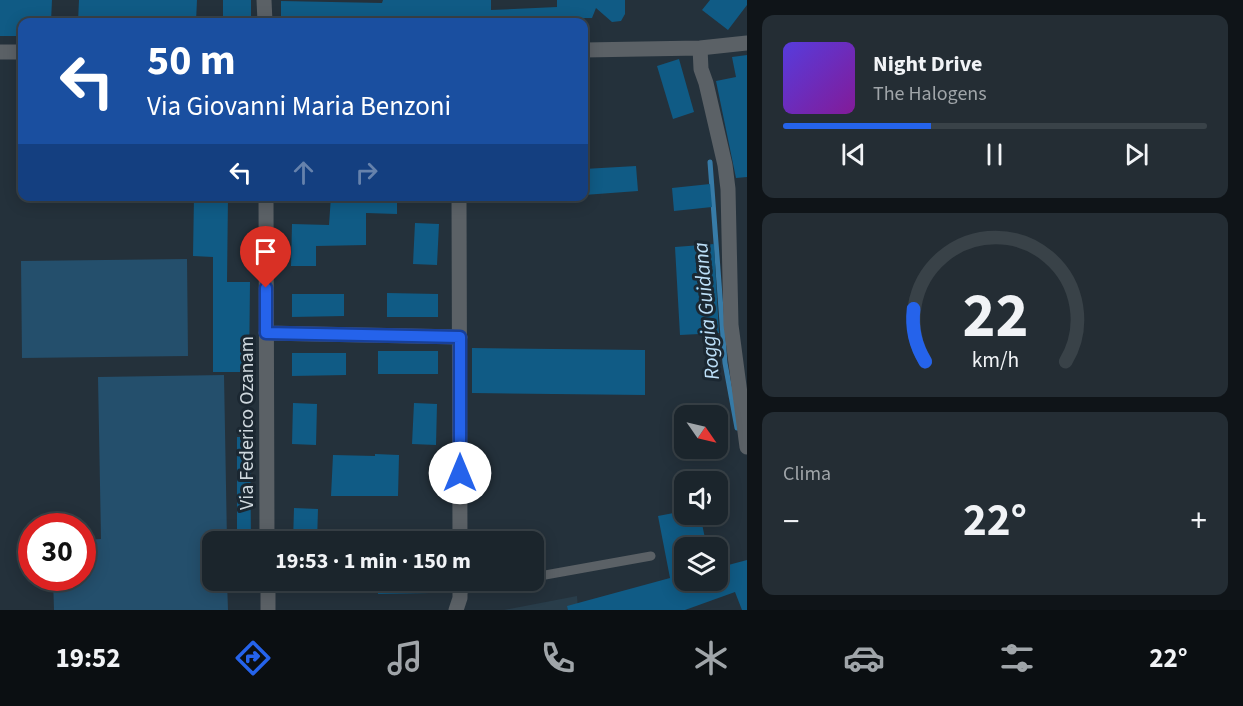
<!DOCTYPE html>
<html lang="it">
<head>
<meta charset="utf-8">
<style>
  :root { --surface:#1b252c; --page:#242d34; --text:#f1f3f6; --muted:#a0a5a9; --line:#394248; --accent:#2563eb }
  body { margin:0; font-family:"Source Sans 3",sans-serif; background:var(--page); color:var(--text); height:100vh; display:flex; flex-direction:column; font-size:22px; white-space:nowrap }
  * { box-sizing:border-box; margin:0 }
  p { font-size:20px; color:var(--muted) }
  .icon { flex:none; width:33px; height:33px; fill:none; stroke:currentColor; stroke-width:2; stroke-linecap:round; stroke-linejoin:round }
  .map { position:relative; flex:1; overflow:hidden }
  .panel { display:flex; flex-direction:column; gap:15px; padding:15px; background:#0f1418; width:496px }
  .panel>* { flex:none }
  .guide { position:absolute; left:18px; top:18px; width:570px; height:183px; border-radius:12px; box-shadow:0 3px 15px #0003,0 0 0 2px var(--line); background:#1a4fa0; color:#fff; overflow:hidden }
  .needle { width:39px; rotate:124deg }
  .fabs { position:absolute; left:674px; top:405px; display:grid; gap:12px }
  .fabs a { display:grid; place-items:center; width:54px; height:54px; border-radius:12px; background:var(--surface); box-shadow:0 3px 15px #0003,0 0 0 2px var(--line); font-size:30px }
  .speed { position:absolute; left:18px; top:513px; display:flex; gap:12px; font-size:30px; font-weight:700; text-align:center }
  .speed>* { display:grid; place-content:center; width:78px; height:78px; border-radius:50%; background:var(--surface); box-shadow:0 3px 15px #0003,0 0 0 2px var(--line); line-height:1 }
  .speed .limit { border:9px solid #d22; background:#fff; color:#111 }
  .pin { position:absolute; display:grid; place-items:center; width:51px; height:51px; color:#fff; margin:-62px -26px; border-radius:50% 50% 50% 0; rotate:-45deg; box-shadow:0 0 6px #0007 }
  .pin .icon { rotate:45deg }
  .me { position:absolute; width:66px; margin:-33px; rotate:0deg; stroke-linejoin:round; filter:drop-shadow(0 0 4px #0008) }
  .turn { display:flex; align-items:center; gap:21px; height:126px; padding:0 30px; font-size:27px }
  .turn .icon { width:78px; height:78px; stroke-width:2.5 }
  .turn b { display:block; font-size:42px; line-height:51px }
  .lanes { display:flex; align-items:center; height:57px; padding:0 30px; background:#0003; justify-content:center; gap:30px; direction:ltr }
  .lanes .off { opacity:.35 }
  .big { font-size:45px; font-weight:700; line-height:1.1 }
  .panel .card { flex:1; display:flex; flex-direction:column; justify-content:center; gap:9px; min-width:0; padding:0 21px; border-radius:12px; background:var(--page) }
  .panel .dial { align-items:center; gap:0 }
  .dial svg { height:156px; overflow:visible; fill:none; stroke:var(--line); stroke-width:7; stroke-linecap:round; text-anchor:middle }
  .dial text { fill:var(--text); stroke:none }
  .song { display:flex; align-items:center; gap:18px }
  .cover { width:72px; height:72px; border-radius:9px; background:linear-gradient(135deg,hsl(250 70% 55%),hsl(290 70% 35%)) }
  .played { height:6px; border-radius:3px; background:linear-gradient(90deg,var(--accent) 35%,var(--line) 35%) }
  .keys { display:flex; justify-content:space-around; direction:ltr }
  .heat { display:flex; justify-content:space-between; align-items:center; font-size:33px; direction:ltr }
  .trip { position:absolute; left:202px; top:531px; width:342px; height:60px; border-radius:12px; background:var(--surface); box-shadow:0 3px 15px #0003,0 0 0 2px var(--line); font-weight:700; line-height:60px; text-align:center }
  .dock { display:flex; height:96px; justify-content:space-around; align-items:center; background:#0b0f12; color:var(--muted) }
  .dock .icon { width:42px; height:42px }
  .dock .active { color:var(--accent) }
  .dock b { font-size:27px; color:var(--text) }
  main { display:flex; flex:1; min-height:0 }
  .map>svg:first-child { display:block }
  .built { fill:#293d4a }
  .green { fill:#244f6c }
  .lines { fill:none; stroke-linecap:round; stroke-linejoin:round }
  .stream { stroke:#377ba7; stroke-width:5 }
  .building { fill:#105b85 }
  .lane { stroke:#5b6166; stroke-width:9 }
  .street { stroke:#5b6166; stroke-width:15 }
  .route-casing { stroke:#184099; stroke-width:15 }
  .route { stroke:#2563eb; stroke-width:10 }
  .labels { text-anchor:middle; stroke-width:6; stroke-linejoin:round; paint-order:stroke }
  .street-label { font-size:20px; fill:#cfd8de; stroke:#1b2731 }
  .water-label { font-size:21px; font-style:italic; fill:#bde0f9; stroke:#1b2731 }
</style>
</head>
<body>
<main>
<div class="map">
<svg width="747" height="610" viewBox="0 0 747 610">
  <rect width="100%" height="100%" fill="#24313b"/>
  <path class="built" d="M577 596 578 610H504Z"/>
  <path class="green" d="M187 259 188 356 22 358 21 261Z
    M224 375 227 541 213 542V580L227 581 228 610H54L53 578H82L83 540 101 539 98 377Z"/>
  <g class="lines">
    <path class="stream" d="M710 162 725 363 737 428"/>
  </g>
  <path class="building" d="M0 0H52L51 22H22V36H0Z
    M79 0H197L196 22H78Z
    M223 0H251V22H223Z
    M383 0H491V10L557 7V0H625V14L621 21 612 22 596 8 592 18H582V22H281V1L382 3Z
    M710 0H747V5L728 30 702 10Z
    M747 55V177L736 178 716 81 736 77 732 57Z
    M679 59 694 112 673 119 657 66Z
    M636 166 638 191 584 195V169Z
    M710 184 712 207 674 211 672 188Z
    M194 196H228L227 282H250L249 372H213V257L193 256Z
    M331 196H397V214L366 213V245L316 246V266H291L292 224 329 225Z
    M415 223 439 224 437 265 413 264Z
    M714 244 719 333 680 335 675 247Z
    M387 293 438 294V317H387Z
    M292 294H344V316L292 317Z
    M472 348 645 350V395L472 393Z
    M378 351H438V374H378Z
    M292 353H346V375L292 376Z
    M293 403 317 404 316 445 292 444Z
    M414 403 437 404 436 445 412 444Z
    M237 437H250L251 542H237Z
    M375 454 399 455 398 496H331L333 455 375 456Z
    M294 508 318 509 317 542H293Z
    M684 511V514H700L707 548H684V580H717V568L747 560V610H742L735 592 685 610H568L567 606 670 578 658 516Z
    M378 580H431V593L378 594Z"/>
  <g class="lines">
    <path class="lane" d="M534 577 651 556
      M460 590 514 580"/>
    <path class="street" d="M264 0 265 22
      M700 48 701 69 706 83 725 165 728 189 731 325 747 447
      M584 50 700 48 747 43
      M0 52H22
      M266 196 267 542
      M459 196 460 542
      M266 333 460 337
      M268 580V610
      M456 610 460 598V580"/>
  </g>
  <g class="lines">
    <g class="route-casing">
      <path id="route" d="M266 288V333L460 337V473"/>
    </g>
    <use href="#route" class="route"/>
  </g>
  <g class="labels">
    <g class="street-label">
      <text transform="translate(246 423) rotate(-90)" y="7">Via Federico Ozanam</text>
    </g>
    <g class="water-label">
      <text transform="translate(706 311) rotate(-95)" y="7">Roggia Guidana</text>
    </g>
  </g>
</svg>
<div class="fabs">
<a><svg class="needle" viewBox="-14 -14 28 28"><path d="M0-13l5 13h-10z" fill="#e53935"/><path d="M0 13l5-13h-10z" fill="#a0a5a9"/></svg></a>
<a><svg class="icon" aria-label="sound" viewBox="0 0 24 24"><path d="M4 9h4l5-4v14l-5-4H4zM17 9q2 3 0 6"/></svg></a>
<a><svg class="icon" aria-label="layers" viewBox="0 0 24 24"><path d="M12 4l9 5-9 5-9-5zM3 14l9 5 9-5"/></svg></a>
</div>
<div class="speed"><div class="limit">30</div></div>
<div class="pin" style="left:266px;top:288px;background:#d93025"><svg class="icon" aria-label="arrive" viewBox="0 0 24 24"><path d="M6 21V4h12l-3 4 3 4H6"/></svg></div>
<svg class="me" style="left:460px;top:473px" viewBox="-20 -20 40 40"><circle r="19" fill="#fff"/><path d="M0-13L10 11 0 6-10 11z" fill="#2563eb"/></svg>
<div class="trip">19:53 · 1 min · 150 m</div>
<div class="guide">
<div class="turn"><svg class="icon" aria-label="left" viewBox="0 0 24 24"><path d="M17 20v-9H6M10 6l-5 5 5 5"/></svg><div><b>50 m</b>Via Giovanni Maria Benzoni</div></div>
<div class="lanes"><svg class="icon" aria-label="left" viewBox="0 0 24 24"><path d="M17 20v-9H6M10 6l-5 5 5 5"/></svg><svg class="icon off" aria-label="ahead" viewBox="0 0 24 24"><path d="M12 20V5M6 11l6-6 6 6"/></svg><svg class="icon off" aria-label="right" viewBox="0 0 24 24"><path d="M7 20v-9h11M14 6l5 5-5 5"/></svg></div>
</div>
</div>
<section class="panel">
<div class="card">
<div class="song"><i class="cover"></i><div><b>Night Drive</b><p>The Halogens</p></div></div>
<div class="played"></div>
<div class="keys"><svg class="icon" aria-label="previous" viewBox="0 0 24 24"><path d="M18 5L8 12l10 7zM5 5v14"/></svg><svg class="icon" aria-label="pause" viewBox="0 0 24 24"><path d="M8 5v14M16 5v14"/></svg><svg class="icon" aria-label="next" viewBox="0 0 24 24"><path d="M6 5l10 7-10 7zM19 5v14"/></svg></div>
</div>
<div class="card dial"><svg viewBox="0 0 100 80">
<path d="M14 69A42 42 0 1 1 86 69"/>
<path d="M14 69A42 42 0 0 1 8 42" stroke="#2563eb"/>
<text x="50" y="56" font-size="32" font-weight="700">22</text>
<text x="50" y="72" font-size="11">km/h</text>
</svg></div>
<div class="card"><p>Clima</p>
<div class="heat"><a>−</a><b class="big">22°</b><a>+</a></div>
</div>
</section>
</main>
<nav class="dock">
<b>19:52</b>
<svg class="icon active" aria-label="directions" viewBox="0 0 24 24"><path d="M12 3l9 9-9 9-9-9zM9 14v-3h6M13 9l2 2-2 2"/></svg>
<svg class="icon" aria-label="music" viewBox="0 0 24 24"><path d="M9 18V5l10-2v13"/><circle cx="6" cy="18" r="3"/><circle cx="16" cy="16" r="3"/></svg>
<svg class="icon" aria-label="phone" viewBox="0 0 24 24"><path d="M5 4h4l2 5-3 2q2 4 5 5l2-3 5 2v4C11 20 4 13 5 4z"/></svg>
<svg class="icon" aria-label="climate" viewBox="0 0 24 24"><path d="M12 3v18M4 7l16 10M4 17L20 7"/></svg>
<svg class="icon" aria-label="car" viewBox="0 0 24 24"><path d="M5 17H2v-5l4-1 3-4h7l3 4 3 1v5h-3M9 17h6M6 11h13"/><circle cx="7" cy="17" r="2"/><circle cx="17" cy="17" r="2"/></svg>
<svg class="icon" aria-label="filters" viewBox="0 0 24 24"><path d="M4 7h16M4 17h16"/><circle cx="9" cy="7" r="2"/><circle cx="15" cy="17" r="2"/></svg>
<b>22°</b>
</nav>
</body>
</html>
